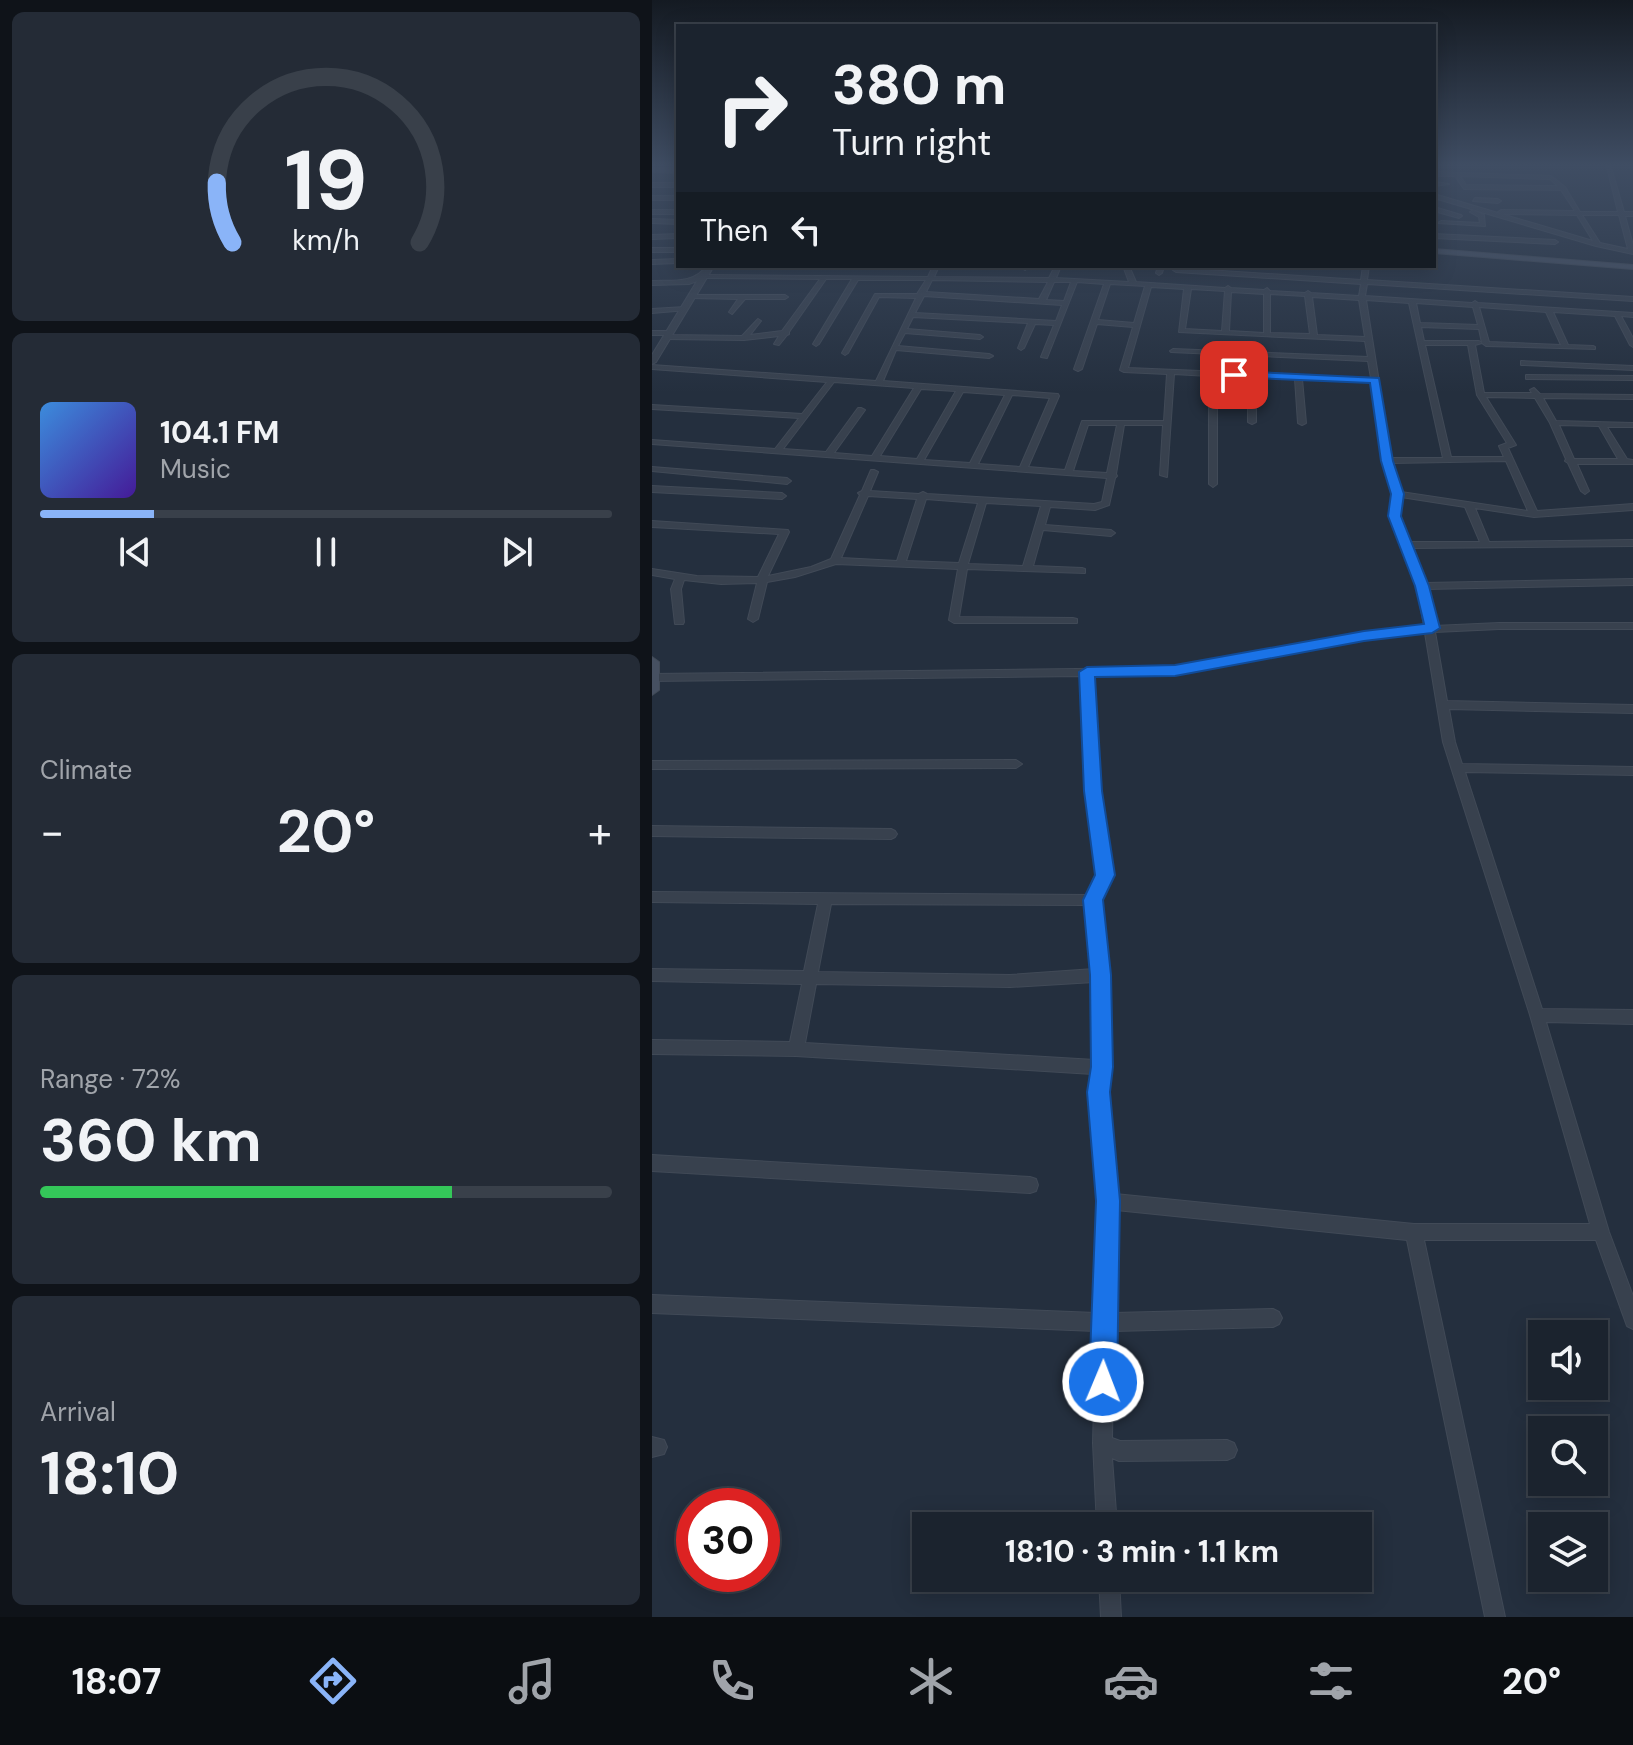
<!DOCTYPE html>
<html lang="en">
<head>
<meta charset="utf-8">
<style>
  :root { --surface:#1b232e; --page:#242b36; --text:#f1f3f6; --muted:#a0a4aa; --line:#39404a; --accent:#8ab4f8 }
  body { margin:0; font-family:"DM Sans",sans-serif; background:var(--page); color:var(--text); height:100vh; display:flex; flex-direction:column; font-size:30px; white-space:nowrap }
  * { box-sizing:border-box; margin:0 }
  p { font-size:26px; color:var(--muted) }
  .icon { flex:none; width:44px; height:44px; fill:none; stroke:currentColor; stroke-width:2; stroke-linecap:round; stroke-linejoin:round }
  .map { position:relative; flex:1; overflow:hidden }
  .drawer { display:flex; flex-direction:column; gap:12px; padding:12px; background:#0f1319; width:652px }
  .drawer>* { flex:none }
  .top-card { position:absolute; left:24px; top:24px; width:760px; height:244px; border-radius:0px; box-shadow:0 4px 20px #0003,0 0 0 2px var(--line); background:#1b232e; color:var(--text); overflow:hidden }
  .buttons { position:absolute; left:876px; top:1320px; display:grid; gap:16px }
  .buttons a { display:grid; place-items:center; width:80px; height:80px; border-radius:0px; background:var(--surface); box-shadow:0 4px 20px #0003,0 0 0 2px var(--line); font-size:40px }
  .speed { position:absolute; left:24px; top:1488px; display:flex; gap:16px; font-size:40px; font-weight:700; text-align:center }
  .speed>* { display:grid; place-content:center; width:104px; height:104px; border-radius:50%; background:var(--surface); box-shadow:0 4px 20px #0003,0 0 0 2px var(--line); line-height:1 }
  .speed .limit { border:12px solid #d22; background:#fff; color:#111 }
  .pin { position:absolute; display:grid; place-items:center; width:68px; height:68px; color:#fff; margin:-34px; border-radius:16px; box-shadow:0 4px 12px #0006 }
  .me { position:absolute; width:88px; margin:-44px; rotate:1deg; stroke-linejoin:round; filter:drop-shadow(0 0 6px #0008) }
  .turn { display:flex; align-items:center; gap:28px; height:168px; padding:0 24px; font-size:36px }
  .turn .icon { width:104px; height:104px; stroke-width:2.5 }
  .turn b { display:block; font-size:56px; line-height:68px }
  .then { display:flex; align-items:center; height:76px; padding:0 24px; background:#0003; gap:16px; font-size:30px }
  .big { font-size:60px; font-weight:700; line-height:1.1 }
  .drawer .widget { flex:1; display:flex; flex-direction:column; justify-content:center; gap:12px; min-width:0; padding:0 28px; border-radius:12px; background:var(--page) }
  .drawer .dial { align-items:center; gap:0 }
  .dial svg { height:208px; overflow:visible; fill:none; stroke:var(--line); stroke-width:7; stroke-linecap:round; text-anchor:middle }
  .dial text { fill:var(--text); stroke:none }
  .song { display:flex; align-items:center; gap:24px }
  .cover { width:96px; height:96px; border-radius:12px; background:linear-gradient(135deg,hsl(210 70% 55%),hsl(260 70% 35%)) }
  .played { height:8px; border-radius:4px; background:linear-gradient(90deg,var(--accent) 20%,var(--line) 20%) }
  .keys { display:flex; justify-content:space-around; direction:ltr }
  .heat { display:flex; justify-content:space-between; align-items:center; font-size:44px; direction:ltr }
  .charge { height:12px; border-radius:6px; background:linear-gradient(90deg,#34c759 72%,var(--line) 0) }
  .trip { position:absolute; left:260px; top:1512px; width:460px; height:80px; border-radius:0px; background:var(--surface); box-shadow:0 4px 20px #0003,0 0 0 2px var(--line); font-weight:700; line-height:80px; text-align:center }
  .tab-bar { display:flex; height:128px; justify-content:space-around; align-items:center; background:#0b0e12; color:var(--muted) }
  .tab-bar .icon { width:56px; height:56px }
  .tab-bar .current { color:var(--accent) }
  .tab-bar b { font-size:36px; color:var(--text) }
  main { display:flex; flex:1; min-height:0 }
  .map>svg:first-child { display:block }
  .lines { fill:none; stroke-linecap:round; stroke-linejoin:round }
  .minor-casing { stroke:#414a57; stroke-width:2 }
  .tertiary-casing { stroke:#414a57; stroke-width:2 }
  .secondary-casing { stroke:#414a57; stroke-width:2 }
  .minor { fill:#38414e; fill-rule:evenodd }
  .tertiary { fill:#38414e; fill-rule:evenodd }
  .secondary { fill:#465061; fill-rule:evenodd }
  .route { fill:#1a73e8; stroke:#114b97; stroke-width:2 }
</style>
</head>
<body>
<main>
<section class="drawer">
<div class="widget dial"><svg viewBox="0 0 100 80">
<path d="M14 69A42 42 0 1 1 86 69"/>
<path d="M14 69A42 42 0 0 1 8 46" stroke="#8ab4f8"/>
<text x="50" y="56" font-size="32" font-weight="700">19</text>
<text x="50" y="72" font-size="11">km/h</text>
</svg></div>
<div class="widget">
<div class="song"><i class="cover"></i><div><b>104.1 FM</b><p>Music</p></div></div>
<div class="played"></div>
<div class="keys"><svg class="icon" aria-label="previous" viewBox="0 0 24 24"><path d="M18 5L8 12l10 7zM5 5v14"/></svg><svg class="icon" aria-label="pause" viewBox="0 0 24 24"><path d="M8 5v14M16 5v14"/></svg><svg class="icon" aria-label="next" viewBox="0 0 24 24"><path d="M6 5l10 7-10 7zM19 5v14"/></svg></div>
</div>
<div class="widget"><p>Climate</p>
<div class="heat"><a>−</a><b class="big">20°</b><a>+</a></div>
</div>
<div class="widget"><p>Range · 72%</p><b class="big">360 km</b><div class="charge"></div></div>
<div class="widget"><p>Arrival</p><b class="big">18:10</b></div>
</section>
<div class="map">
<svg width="981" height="1617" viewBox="0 0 981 1617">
  <rect width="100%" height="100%" fill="#242f3e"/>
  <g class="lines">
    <g class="minor-casing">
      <path id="minor" d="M955 167H959L972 212H981V216H973L981 245V254L944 246 782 198V194L941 241 925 215 849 214 846 212 849 210 923 211 909 190 812 189 803 176H782V172L899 176 913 187 928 212H966ZM808 176 898 179 906 186 814 185ZM930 215H967L976 249 948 243Z
        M782 182 797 184 782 186Z
        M0 183H26V187H0Z
        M0 196H26V200H0Z
        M823 198 846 199 849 201 846 203 821 201Z
        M782 207 809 215 810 216 807 218 782 211Z
        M0 210H26V214H0Z
        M821 210 832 215 833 226 786 223 789 221 828 223 827 217 818 212Z
        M0 219 26 220V224L0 223Z
        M26 234V238L0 239V235Z
        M782 234 903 240 906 242 903 244 782 238Z
        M0 248H26V252H0Z
        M26 259V263L0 264V260Z
        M281 266H287L282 277 397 278 403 266H409L404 278 477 282 471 266H477L484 282 573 288 576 286 579 288 612 290 615 288 618 291 653 293 656 291 659 293 707 296 709 284 524 272 521 270 524 268 709 280 711 266H717L715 280 981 297V301L715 284 713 296 820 303 823 301 826 303 981 313V317L969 316 981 338V347L978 345 963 316 901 312 916 345 941 346 943 347V349L834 346 830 343 823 345 832 393H880L878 390 882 388 888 394 981 395V399L891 398 904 421 981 423V427H955L975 459 981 460V464H925L937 491 933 494 929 491 916 463 913 461 914 459 898 423 883 398 834 397 864 445 856 448 885 511 981 504V510L882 517 823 508 837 542 981 540V546L760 548 774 583 981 579V585L775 589 782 626 847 623H981V629H847L783 632 795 701 981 705V713L797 709 803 742 810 764 981 767V775L813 772 890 1009 981 1010V1024L894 1022 957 1232 981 1296V1329L975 1326 944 1240H772L853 1617H833L755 1240 464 1210 462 1313 621 1309 627 1312 630 1318 627 1324 621 1327 462 1331 460 1438 468 1441 575 1440 582 1443 585 1450 582 1457 575 1460 467 1461 460 1458 465 1526H445L441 1443 444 1331 0 1313V1295L444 1313 448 1201 438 1092 441 1074 144 1056 0 1054V1040L138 1042 150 984 0 981V969L152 971 166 904 0 902V892L437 895 447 875 435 791 430 676 1 681 0 674 505 668C595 658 682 634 772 626L765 586 739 516 741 494 731 461 719 382 650 379 654 423 650 425 646 423 643 379 604 377V422L600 424 596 422V377L565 376V484L561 487 557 484V376L522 374 515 477 508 475 511 425H472L464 474 465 476 463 478 457 505 443 510 398 507 393 525 459 530 463 533 459 536 391 530 381 566 430 568 433 569V573L315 569 307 617 421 618 425 619V623H302L297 620 306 569 184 564 143 577 115 582 106 619 101 622 96 619 105 583 69 584 32 580 29 589 32 622 31 624H23L19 589 23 579 0 575V569L45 576 106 577 127 534 0 527V521L136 530 137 532 116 576 159 567 179 559 208 495 206 493 210 491 219 470H222L226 472 218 491 267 494 271 492 275 494 442 504 450 502 455 478 0 444V440L123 449 147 418 0 409V405L150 414 175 382 0 369V365L224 381 264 298 227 297 196 353 193 355 190 353 223 294H265L274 280H206L167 344 164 346 161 344 200 279H174L137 332V334L135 335 127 345 122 344 127 336 92 340 15 339 12 337 15 335H0V331H18L21 333 18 335 90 336 106 319 109 321 98 335 130 331 168 279 52 278 50 275 276 277ZM280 280 396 282 387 299 274 292ZM402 282H419L412 301 394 300ZM425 282 452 284 422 369 426 371 430 369 445 324 481 327 468 370 472 372 515 374 512 421H430L413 470 376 467 407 396 406 394 231 381 244 350 337 358 341 356 337 354 246 346 253 333 328 339 331 337 328 335 255 329 261 317 376 323 366 348 369 350 372 348 383 324 402 325 389 357 395 358ZM458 284 493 286 482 323 446 320ZM499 287 532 289 527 332 713 341 716 357 521 349 518 351 519 352 716 361 719 378 476 368ZM539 289 573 291 570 331 533 329ZM579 292 612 294V333L577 331ZM618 294 653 296 658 334 618 333ZM272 296 410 305 404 321 263 313ZM660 297 707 300 713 337 665 335ZM714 300 757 303 791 458H739ZM764 303 821 307 826 325 768 323ZM827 307 894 312 909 345 837 342ZM769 327 827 329 830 343 827 341H772ZM773 345H816L825 395 855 443 847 446 852 457H799ZM182 382 262 388 220 456 182 453 213 410 209 408H206L174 452 131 449ZM269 389 304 391 265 459 228 456ZM311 392 353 395 318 463 272 460ZM360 395 398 398 368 467 326 464ZM436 425H465L455 473 421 471ZM907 425 947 426 966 459H922ZM854 461 876 511 749 492 740 463ZM216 496 265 499 245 561 189 558ZM749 497 813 507 828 542H758L747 516ZM274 499 326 503 307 563 254 561ZM334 503 389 506 371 566 316 564ZM773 633 791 742 878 1015 938 1224H762L463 1194 454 1092 457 1067 456 975 448 900 459 875 447 791 440 676C553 680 661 642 773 633ZM179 904 435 905 442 969 358 975 166 972ZM442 982 443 1060 153 1043 164 984 358 987Z
        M371 266H377L373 270 370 268Z
        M506 266H512L510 273 507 275 504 273Z
        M40 295H133L136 297 133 299H93L80 314 77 312 86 299 38 298V296Z
        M33 307 35 308V310L0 313V309Z
        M869 361 981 366V370L872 365H869Z
        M874 375 981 376V380L877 379H874Z
        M0 467 135 478 139 481 135 484 0 471Z
        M0 486 130 493 134 496 130 499 0 492Z
        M364 760 370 764 364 768 0 769V761Z
        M0 826 239 829 243 831 245 834 243 837 239 839 0 836Z
        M0 1155 378 1177 384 1179 386 1185 384 1191 378 1193 0 1171Z
        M0 1437 12 1440 15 1447 12 1454 0 1457Z
        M447 1578H467L469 1617H449Z"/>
    </g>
    <g class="tertiary-casing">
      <path id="tertiary" d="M54 266H62L4 362 0 364V355L45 281 37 284 0 285V281C19 280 43 284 54 266Z"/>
    </g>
    <g class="secondary-casing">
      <path id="secondary" d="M0 168 26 169V173L0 172Z
        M782 249 981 265V269L782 253Z
        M0 657 7 662V690L0 695Z"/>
    </g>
    <use href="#minor" class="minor"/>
    <use href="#tertiary" class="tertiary"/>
    <use href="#secondary" class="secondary"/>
  </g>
  <linearGradient id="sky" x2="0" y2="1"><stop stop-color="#141a22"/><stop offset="0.42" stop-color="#3f4d63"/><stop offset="1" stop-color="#3f4d63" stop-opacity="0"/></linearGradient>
  <rect width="981" height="393" fill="url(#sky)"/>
  <path class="route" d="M582 371 727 378 741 461 752 494 749 516 777 586 788 628 780 633 712 641 523 676 443 677 450 791 463 875 451 900 459 975 461 1067 458 1092 468 1201 465 1382 461 1392 451 1396 441 1392 437 1382 444 1201 435 1092 439 1067 438 975 431 900 443 875 432 791 427 672 435 667 523 665 712 631 772 624 763 586 736 516 739 494 729 461 718 383 578 377Z"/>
</svg>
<div class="buttons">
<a><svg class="icon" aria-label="sound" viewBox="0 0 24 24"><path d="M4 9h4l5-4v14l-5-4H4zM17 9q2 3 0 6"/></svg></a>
<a><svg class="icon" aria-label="search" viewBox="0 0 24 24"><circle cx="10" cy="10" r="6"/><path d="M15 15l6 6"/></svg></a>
<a><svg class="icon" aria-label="layers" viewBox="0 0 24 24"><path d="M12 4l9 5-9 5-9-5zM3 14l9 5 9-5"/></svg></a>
</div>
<div class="speed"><div class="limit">30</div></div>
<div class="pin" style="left:582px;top:375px;background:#d93025"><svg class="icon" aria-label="arrive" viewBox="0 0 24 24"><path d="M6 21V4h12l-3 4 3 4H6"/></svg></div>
<svg class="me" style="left:451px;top:1382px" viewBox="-20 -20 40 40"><circle r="17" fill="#1a73e8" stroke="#fff" stroke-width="3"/><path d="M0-11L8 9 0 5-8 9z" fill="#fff"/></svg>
<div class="trip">18:10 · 3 min · 1.1 km</div>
<div class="top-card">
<div class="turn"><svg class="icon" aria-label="right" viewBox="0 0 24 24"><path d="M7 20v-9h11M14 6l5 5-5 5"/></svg><div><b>380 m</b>Turn right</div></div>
<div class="then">Then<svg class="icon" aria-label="left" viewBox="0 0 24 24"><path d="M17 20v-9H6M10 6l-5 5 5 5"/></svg></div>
</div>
</div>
</main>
<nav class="tab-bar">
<b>18:07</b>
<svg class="icon current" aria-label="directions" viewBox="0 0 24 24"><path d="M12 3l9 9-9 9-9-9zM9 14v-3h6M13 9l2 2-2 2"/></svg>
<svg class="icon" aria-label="music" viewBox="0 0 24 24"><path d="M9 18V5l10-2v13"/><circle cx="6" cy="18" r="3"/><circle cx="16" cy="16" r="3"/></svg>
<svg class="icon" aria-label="phone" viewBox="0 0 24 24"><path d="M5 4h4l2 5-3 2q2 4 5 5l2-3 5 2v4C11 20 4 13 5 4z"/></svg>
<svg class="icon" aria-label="climate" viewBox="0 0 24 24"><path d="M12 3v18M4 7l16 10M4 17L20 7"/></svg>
<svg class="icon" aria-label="car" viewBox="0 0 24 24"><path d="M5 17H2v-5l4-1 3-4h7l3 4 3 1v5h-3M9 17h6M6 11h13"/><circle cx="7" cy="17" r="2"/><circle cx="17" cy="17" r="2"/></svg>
<svg class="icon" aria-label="filters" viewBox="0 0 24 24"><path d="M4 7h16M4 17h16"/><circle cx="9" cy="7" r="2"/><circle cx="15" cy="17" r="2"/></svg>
<b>20°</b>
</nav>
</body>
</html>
